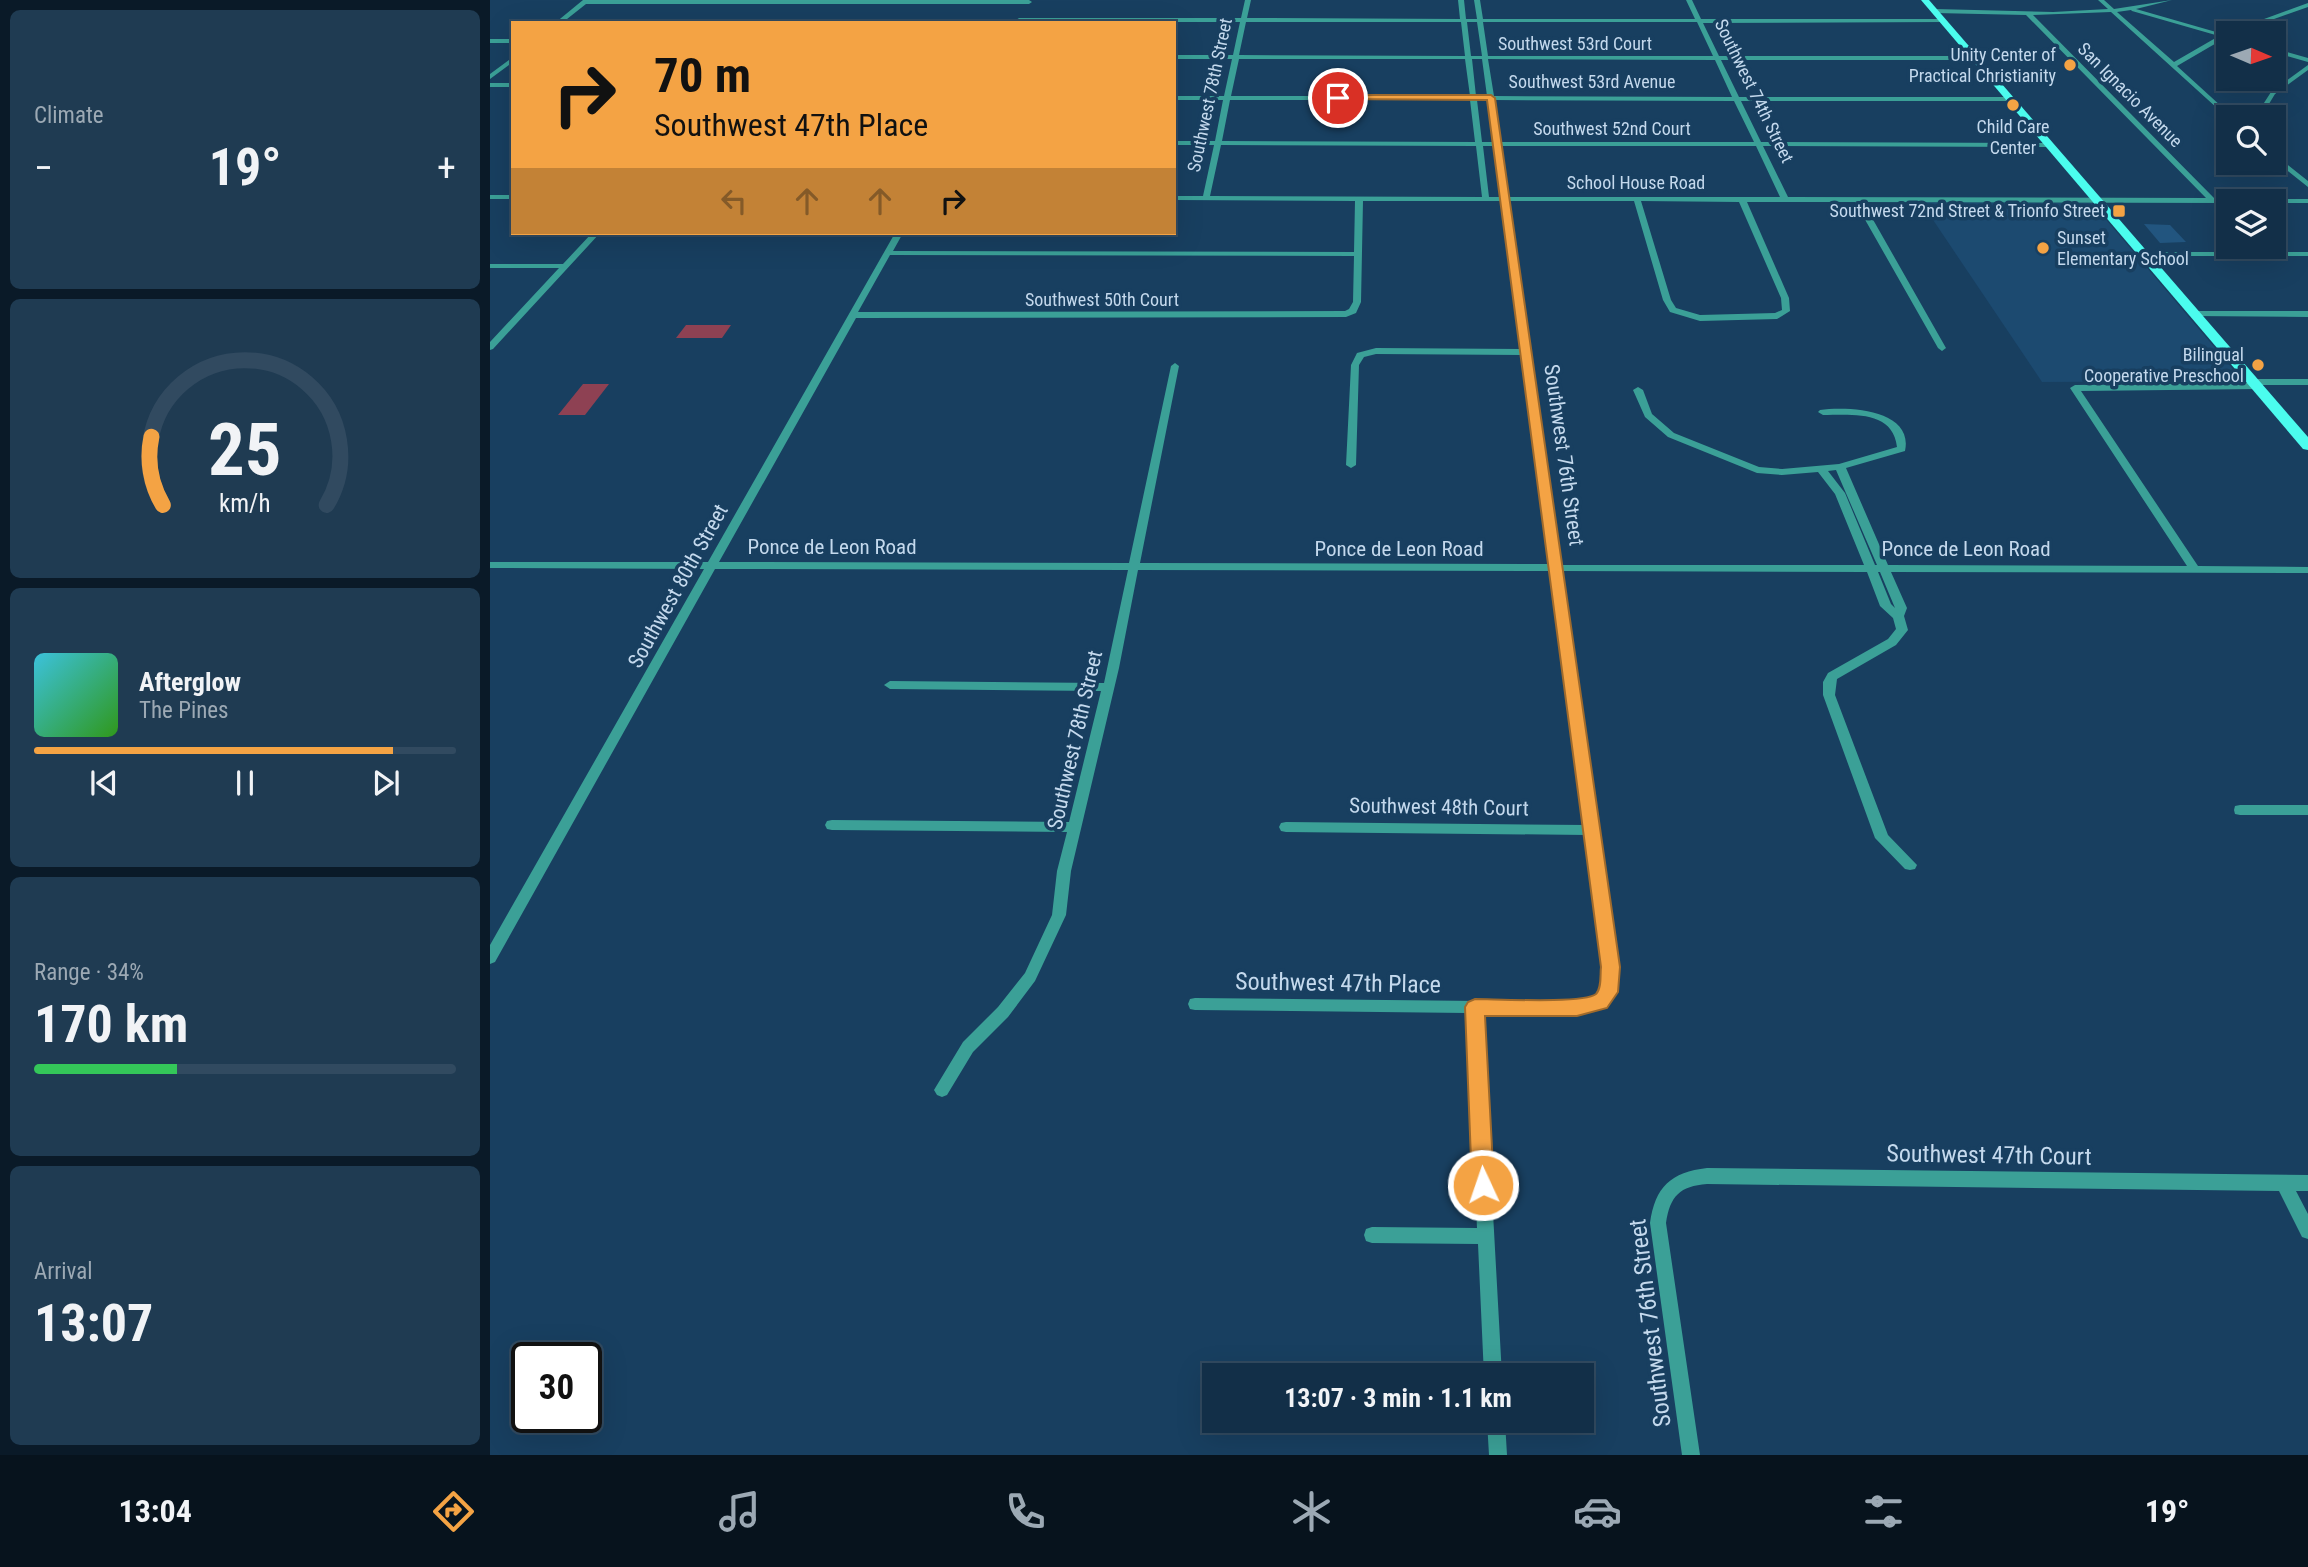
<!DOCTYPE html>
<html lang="en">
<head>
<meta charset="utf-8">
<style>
  :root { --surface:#122f48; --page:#1f3b52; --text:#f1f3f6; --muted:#9ca9b4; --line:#314a60; --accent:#f4a344 }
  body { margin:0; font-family:"Roboto Condensed",sans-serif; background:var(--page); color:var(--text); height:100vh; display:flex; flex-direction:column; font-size:26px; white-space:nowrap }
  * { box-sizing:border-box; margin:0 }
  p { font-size:23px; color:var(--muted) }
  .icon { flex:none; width:38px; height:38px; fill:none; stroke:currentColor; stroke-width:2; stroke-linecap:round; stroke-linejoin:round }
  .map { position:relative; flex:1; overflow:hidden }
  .drawer { display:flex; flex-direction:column; gap:10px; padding:10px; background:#0a1a28; width:490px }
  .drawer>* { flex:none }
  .hud { position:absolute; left:21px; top:21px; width:665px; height:214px; border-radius:0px; box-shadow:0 7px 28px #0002,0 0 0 2px var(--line); background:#f4a344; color:#111; overflow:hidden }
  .needle { width:46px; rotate:92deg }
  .buttons { position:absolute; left:1726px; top:21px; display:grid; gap:14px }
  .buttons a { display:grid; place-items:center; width:70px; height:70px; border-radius:0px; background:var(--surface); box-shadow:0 7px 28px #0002,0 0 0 2px var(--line); font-size:35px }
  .speed { position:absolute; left:21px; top:1342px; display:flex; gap:14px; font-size:35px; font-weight:700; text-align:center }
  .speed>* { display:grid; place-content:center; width:91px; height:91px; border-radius:50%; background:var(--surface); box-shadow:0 7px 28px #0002,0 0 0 2px var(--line); line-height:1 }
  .speed .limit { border:4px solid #111; border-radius:10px; background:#fff; color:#111 }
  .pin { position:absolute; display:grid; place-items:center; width:60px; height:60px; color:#fff; margin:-30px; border:4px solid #fff; border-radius:50%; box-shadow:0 2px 7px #0007 }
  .me { position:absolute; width:77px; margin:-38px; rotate:357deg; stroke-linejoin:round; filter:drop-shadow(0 0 5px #0008) }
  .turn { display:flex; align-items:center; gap:24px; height:147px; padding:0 28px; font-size:32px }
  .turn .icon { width:91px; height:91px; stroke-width:2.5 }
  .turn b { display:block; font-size:49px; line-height:60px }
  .lanes { display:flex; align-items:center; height:66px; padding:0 28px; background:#0003; justify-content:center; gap:35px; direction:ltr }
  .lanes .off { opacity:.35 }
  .big { font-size:52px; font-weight:700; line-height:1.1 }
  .drawer .card { flex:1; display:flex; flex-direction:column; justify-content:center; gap:10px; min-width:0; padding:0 24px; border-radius:10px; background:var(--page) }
  .drawer .dial { align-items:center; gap:0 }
  .dial svg { height:182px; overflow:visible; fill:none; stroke:var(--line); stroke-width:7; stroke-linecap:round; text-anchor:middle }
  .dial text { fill:var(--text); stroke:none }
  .song { display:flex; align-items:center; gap:21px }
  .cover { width:84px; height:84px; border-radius:10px; background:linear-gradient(135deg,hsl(190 70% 55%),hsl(110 70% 35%)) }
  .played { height:7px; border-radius:4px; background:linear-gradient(90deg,var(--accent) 85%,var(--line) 85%) }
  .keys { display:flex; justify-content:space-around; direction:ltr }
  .heat { display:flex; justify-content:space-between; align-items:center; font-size:38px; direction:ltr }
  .charge { height:10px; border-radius:5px; background:linear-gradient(90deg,#34c759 34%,var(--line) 0) }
  .trip { position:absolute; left:712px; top:1363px; width:392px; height:70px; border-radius:0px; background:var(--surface); box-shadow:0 7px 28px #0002,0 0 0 2px var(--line); font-weight:700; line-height:70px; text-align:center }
  .dock { display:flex; height:112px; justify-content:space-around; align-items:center; background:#07131d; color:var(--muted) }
  .dock .icon { width:49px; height:49px }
  .dock .on { color:var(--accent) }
  .dock b { font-size:32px; color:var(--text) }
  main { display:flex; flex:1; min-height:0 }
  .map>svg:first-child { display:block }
  .built { fill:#1c4a70 }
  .green { fill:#8e4153 }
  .building { fill:#22557f }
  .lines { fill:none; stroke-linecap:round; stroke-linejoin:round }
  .minor { fill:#3ba097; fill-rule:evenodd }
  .major { fill:#4bfcee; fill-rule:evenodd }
  .route { fill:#f4a344; stroke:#9f6a2c; stroke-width:2 }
  .poi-dot { fill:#f4a344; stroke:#183f60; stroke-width:2.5 }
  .labels { text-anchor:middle; stroke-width:7; stroke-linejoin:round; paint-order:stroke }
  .far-street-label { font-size:18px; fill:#c4d9ed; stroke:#183f60 }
  .far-poi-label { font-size:18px; fill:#c4d9ed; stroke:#183f60; text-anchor:end }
  .street-label { font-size:21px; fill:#c4d9ed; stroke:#183f60 }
  .near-street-label { font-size:24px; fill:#c4d9ed; stroke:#183f60 }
</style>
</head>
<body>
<main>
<section class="drawer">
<div class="card"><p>Climate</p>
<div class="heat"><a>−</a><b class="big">19°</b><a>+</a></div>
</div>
<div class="card dial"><svg viewBox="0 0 100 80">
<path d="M14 69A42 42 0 1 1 86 69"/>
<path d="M14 69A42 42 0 0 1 9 39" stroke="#f4a344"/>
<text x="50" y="56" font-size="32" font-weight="700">25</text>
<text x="50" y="72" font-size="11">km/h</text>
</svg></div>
<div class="card">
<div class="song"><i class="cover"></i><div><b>Afterglow</b><p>The Pines</p></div></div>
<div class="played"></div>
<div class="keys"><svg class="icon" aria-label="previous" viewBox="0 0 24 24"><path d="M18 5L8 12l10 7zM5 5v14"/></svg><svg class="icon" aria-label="pause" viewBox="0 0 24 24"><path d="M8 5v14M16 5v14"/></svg><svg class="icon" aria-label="next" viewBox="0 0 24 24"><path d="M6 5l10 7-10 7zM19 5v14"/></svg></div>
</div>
<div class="card"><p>Range · 34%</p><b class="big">170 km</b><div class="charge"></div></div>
<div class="card"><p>Arrival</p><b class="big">13:07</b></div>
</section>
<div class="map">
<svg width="1818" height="1455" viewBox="0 0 1818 1455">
  <rect width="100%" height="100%" fill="#183f60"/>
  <path class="built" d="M1431 202 1602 203 1753 381 1552 382Z"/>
  <path class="green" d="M196 325H241L232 338H186Z
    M93 384H119L95 415H68Z"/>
  <path class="building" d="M1654 224 1680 225 1696 242 1670 243Z"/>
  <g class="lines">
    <path class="minor" d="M93 0H539L542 2 539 4H96L72 23H65Z
      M755 0H761L757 18 970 19 968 0H974L976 19H987L984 0H990L993 19H1205L1196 0H1202L1211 19H1453L1455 22 1213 23 1229 56H1485L1488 58 1485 60H1231L1249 97H1520L1523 99 1520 101H1251L1271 142 1560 143 1563 145 1560 147 1273 146 1298 197 1716 198 1536 15 1445 13 1442 11 1445 9 1563 12 1618 9 1608 0H1614L1624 9 1682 0 1646 9 1733 34 1818 3V7L1745 33H1738V39L1735 38 1687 66 1743 117 1738 118 1621 12 1543 15 1725 199H1818V203H1783V201H1738V203L1373 202 1456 348 1452 351 1448 348 1365 202H1257L1299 298 1300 311 1287 319 1210 321 1180 312 1173 300 1144 201H1019L1071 565H1374L1345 494 1328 472 1292 475 1267 473 1178 437 1155 417 1143 390 1148 387 1153 390 1162 414 1184 433 1269 467 1292 469 1349 464 1407 447C1403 410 1362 415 1333 415L1328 412 1330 410C1357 406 1424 409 1415 451L1356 468 1398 565 1697 566 1580 388 1585 385 1759 383 1760 380 1763 379H1818V385H1771L1770 388 1767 389 1591 391 1708 566 1818 567V573L1401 572 1417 608 1414 616 1418 630 1406 645 1347 679 1345 695 1398 835 1427 865 1425 869 1420 870 1415 869 1385 838 1333 695V682L1338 673 1398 639 1406 629 1403 618 1390 606 1377 572 1072 571 1110 830 1128 985 1116 1007 1111 1008 1076 1014 992 1013 1012 1376H994L988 1244 882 1243 876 1241 874 1235 876 1229 882 1227 987 1228 977 1013 705 1010 700 1009 698 1004 700 999 705 998 1076 1002 1106 996 1114 984 1097 835 796 832 791 831 789 827 791 823 796 822 1096 825 1061 571 648 570 629 668 581 871 576 915 545 981 518 1017 483 1052 457 1095 452 1097 447 1095 444 1090 447 1085 473 1042 508 1007 535 973 562 915 567 871 577 832 342 830 337 829 335 825 337 821 342 820 579 822 611 691 400 689 394 685 400 681 614 683 638 570 225 569 5 962 0 964V945L214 569 0 568V562H218L405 233H413L403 251 864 252 865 201 684 200V196H713L724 145H684V141H725L733 100H684V96H734L742 59H684V55H743L750 22H529L526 20 529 18H751ZM1641 10 1642 11 1729 36 1684 62 1627 12ZM756 22H971L975 56 749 55ZM977 22H987L992 56H981ZM993 22H1207L1223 56H998ZM749 59H975L980 96H741ZM982 59H992L997 96H986ZM998 59 1225 60 1242 97 1004 96ZM740 100H980L985 142 732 141ZM987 100H998L1003 142H992ZM1004 100 1244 101 1264 142H1010ZM731 145 986 146 992 197 720 196ZM993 146H1004L1011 197H999ZM1011 146H1266L1290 197H1018ZM873 201H1011L1031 349 886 348 867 353 861 365 856 465 861 468 866 465 869 365 874 357 886 354 1032 355 1061 564 650 563 689 366 685 363 681 366 639 563 229 562 366 318 856 317 866 313 871 302ZM1151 201 1249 202 1291 298 1292 310 1285 313 1210 315 1186 308 1181 300ZM400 255 864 256 863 302 859 309 855 311 368 312ZM1346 470 1387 565H1385L1355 493 1338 471ZM1388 572H1390L1405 608 1401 604Z
      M0 39H23V43H0Z
      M1783 48 1818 58V62L1783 52Z
      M23 57V62L0 79V74Z
      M1818 65V70L1785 94 1771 117H1765L1781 92Z
      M0 83H23V87H0Z
      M1783 153 1818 181V187L1783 159Z
      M0 195H23V199H0Z
      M102 233H110L3 349 0 350V342L69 268H0V264H73Z
      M1650 252H1818V256H1650Z
      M1705 311H1818V317L1702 316 1701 314Z
      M1750 805H1818V815H1750L1745 814 1744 810 1745 806Z
      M1217 1168 1818 1175V1191H1806L1818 1214V1239L1812 1237 1789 1191 1217 1184C1190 1186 1180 1196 1176 1223L1210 1455H1192L1160 1223C1165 1187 1181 1172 1217 1168Z
      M997 1421H1015L1017 1455H999Z"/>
    <path class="major" d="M1431 0H1439L1818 437V450L1813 449Z"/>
  </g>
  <path class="route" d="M848 95H1001L1005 98 1130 967 1128 992 1117 1008 1087 1016H995L1004 1185 1000 1193 993 1196 985 1193 982 1185 975 1007 978 1002 985 999C1006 999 1093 1004 1106 994 1112 988 1110 974 1111 967L997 100 845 99Z"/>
  <g class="poi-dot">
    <circle cx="1580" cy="65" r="7"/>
    <circle cx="1523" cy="105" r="7"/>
    <rect x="1622" y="204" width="14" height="14" rx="3.5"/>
    <circle cx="1553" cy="248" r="7"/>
    <circle cx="1768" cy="365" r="7"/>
  </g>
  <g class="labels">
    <g class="far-street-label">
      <text x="1085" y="50">Southwest 53rd Court</text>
      <text x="1102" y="88">Southwest 53rd Avenue</text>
      <text transform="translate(1264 91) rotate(64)" y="6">Southwest 74th Street</text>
      <text transform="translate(720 95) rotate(-78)" y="6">Southwest 78th Street</text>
      <text transform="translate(1640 95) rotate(45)" y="6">San Ignacio Avenue</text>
      <text x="1122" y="135">Southwest 52nd Court</text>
      <text x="1146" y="189">School House Road</text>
      <text x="612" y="306">Southwest 50th Court</text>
    </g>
    <g class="far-poi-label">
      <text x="1566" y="61">Unity Center of<tspan x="1566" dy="21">Practical Christianity</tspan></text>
      <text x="1523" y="133" text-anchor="middle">Child Care<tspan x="1523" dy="21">Center</tspan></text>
      <text x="1615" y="217">Southwest 72nd Street &amp; Trionfo Street</text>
      <text x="1567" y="244" text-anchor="start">Sunset<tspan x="1567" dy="21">Elementary School</tspan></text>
      <text x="1754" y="361">Bilingual<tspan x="1754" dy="21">Cooperative Preschool</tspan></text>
    </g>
    <g class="street-label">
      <text transform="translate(1074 455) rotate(82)" y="7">Southwest 76th Street</text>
      <text x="342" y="554">Ponce de Leon Road</text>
      <text x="909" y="556">Ponce de Leon Road</text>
      <text x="1476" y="556">Ponce de Leon Road</text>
      <text transform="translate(188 586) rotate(-61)" y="7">Southwest 80th Street</text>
      <text transform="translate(585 740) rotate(-77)" y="7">Southwest 78th Street</text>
      <text transform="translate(949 807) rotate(1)" y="7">Southwest 48th Court</text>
    </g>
    <g class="near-street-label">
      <text transform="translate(848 983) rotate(1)" y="8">Southwest 47th Place</text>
      <text transform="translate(1499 1155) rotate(1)" y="8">Southwest 47th Court</text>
      <text transform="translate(1160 1323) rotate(-97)" y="8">Southwest 76th Street</text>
    </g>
  </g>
</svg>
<div class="buttons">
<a><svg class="needle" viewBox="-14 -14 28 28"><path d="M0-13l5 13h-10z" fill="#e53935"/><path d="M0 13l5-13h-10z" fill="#9ca9b4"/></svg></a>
<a><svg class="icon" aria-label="search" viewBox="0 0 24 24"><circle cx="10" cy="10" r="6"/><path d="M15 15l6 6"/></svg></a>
<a><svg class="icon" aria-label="layers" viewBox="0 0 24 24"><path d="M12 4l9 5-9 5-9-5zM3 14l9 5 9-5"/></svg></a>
</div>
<div class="speed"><div class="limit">30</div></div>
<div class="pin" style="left:848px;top:98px;background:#d93025"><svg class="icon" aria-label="arrive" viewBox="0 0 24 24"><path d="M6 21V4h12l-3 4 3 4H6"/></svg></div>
<svg class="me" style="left:993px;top:1185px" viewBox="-20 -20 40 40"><circle r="17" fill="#f4a344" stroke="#fff" stroke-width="3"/><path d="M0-11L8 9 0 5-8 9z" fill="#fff"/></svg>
<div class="trip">13:07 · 3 min · 1.1 km</div>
<div class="hud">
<div class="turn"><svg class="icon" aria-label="right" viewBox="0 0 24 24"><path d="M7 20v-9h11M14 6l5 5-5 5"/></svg><div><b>70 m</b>Southwest 47th Place</div></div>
<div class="lanes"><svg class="icon off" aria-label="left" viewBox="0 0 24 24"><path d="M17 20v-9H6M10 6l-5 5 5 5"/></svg><svg class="icon off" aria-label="ahead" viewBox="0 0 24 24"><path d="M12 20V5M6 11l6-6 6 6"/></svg><svg class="icon off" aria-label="ahead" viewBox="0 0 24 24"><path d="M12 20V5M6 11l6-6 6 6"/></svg><svg class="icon" aria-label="right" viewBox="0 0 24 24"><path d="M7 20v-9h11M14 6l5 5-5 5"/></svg></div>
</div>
</div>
</main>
<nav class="dock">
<b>13:04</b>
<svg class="icon on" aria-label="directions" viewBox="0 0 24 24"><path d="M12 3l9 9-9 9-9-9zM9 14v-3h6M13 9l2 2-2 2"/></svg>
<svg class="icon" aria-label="music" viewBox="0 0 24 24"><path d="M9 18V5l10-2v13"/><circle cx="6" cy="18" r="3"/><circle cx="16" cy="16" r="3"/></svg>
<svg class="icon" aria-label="phone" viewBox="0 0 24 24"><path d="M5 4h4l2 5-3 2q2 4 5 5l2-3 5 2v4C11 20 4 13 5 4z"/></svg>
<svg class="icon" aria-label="climate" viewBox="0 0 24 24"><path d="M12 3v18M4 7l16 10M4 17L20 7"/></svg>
<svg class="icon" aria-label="car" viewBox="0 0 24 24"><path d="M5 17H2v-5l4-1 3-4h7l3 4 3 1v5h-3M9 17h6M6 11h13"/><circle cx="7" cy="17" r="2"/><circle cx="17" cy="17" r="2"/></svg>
<svg class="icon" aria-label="filters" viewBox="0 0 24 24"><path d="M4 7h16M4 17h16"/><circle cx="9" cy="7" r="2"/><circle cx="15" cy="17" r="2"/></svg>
<b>19°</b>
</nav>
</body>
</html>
